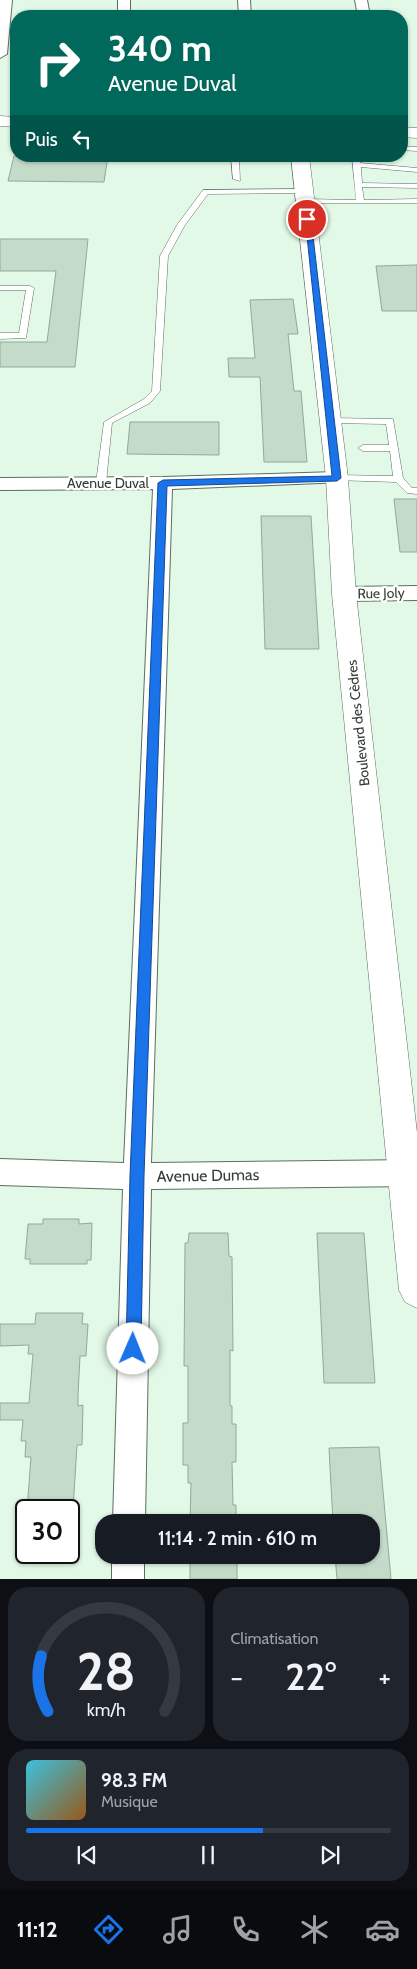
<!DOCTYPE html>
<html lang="fr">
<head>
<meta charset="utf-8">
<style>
  :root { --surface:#171b24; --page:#20242c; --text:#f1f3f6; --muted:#9ea1a6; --line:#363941; --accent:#1a73e8 }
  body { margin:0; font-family:Cabin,sans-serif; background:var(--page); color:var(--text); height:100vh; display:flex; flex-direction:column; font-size:19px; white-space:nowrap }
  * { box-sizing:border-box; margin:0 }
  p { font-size:16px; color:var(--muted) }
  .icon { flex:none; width:28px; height:28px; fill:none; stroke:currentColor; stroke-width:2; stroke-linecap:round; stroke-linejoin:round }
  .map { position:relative; height:1579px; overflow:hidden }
  .side { display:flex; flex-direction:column; gap:8px; padding:8px; background:#0d0f14; flex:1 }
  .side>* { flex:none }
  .hud { position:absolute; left:10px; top:10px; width:398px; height:152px; border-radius:20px; box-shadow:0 1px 4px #0004; background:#00695c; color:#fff; overflow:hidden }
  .speed { position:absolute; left:15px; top:1499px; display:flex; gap:10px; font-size:25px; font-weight:700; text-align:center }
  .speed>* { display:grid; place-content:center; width:65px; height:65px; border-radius:50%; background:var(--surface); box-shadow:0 1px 4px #0004; line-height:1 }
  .speed .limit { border:2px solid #111; border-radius:8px; background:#fff; color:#111 }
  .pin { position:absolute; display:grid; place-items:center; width:42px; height:42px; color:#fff; margin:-21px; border:2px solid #fff; border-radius:50%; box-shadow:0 1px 5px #0007 }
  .me { position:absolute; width:55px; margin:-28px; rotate:1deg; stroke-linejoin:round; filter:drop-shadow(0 0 4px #0008) }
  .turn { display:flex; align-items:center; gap:18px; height:105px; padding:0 15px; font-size:22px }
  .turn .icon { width:65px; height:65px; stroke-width:2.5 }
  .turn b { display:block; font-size:35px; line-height:42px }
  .then { display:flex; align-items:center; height:48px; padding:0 15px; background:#0003; gap:10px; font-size:19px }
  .big { font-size:38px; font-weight:600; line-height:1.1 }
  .side .card { flex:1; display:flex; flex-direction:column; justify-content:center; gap:8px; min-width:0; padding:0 18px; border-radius:20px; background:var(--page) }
  .side .dial { align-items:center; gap:0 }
  .dial svg { height:130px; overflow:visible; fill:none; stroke:var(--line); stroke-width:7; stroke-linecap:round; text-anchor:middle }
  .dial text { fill:var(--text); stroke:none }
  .song { display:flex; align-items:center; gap:15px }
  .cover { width:60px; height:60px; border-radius:8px; background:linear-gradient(135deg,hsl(190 70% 55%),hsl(30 70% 35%)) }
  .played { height:5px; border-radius:2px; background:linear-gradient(90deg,var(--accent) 65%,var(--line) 65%) }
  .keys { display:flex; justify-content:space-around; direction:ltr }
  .heat { display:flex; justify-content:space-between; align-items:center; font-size:28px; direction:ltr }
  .side .tiles { flex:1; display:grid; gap:8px; grid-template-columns:1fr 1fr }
  .card:last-child { grid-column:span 2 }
  .trip { position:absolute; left:95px; top:1514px; width:285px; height:50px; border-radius:20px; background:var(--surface); box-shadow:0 1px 4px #0004; font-weight:600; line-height:50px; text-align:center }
  .tabs { display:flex; height:80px; justify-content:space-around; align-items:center; background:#090b0e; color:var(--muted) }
  .tabs .icon { width:35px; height:35px }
  .tabs .on { color:var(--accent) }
  .tabs b { font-size:22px; color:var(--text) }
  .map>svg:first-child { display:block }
  .building { fill:#c5dbca; stroke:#93a998 }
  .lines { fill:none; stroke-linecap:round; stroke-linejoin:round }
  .service-casing { stroke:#5b6f5f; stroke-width:1 }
  .minor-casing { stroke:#5b6f5f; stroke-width:2 }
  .tertiary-casing { stroke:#5b6f5f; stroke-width:1 }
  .service { fill:#fff; fill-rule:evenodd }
  .minor { fill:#fff; fill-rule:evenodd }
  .tertiary { fill:#fff; fill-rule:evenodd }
  .route { fill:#1a73e8; stroke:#114b97 }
  .labels { text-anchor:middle; stroke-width:4.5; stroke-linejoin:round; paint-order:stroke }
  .street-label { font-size:14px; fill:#353e37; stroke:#fff }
  .near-street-label { font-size:16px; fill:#353e37; stroke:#fff }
</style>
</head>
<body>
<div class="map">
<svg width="417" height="1579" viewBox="0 0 417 1579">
  <rect width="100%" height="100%" fill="#e2f9e7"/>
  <path class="building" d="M14 156H108L104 182 8 181Z
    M0 239H88L75 367H0V342H47L56 271H0Z
    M417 265V311H382L376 266Z
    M293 299 298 334H288L294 391H301L307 462H264L260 377H229L228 358H255L250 300Z
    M130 422H219V455L127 454Z
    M394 499H417V552H400Z
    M261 516H311L319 649H265Z
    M43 1219H79V1224L92 1223 91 1260H87V1264H30V1259H25L28 1224H43Z
    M189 1233H228L229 1256 232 1257 233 1351 230 1350V1406H232V1424H236V1462H232L233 1505H236V1522H190L191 1483H188V1465H183V1423H188V1366H184L185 1243H188Z
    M317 1233H364L375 1383H324Z
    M36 1313H83L82 1324H88L86 1356H80L78 1395V1406L83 1405 82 1445H77L73 1510H27L31 1457H25L26 1441H21L23 1420H0V1403H29L33 1354H28L29 1345 0 1346V1324H35Z
    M379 1447 391 1579H337L335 1555H371V1522H333L329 1448Z
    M190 1555H228V1563H237V1579H190Z"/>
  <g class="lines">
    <g class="service-casing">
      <path id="service" d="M401 146 417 147V151L401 150Z
        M231 156H239L240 181 233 179Z
        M352 156H360V163L417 168V172L361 167 362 183 417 184V188L362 187 364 200 417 199V203H302L301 201 305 199 356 200Z
        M307 189 308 191 304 193 208 194 185 225 168 256 160 391 150 403 112 423 106 483 104 485H98L96 483 104 422 144 399 152 391 160 256 177 225 203 190Z
        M0 286H30L34 288 26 338 0 339V333H19L26 290H0Z
        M330 418 393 419 403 478 412 488H417V494L407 493 396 482 334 480V476L337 475 393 476 390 451H363L358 448 363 445H389L386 424 327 423V419Z"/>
    </g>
    <g class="minor-casing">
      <path id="minor" d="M0 0H12L7 54 0 58Z
        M118 0H130V16H118Z
        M238 0H250L251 16H239Z
        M355 0H367L370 16H358Z
        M337 472 344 474 346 478 344 482 172 489 151 1163 417 1160V1186L151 1189 145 1522H113L123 1189 0 1185V1159L124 1163 153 489 0 490V478L163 477Z
        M417 586V600L344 601 337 599 334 594 337 589 344 587Z
        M112 1555H144V1579H112Z"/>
    </g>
    <g class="tertiary-casing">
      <path id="tertiary" d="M0 116 16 117V127L0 126Z
        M401 127 417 128V138L401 137Z
        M291 156H309L348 478 356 594 417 1133V1308L405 1302 399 1290 332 594 326 478Z"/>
    </g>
    <use href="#service" class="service"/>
    <use href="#minor" class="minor"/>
    <use href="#tertiary" class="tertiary"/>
  </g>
  <path class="route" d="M305 217 311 219 341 478 337 481 167 486 144 1176 141 1349 138 1355 133 1357 128 1355 126 1349 130 1176 158 483 163 480 332 476Z"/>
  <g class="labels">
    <g class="street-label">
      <text x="108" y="488">Avenue Duval</text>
      <text transform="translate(381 593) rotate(-1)" y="5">Rue Joly</text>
      <text transform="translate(358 723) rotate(-96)" y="5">Boulevard des Cèdres</text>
    </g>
    <g class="near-street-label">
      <text transform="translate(208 1175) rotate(-1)" y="6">Avenue Dumas</text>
    </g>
  </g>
</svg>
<div class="speed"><div class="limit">30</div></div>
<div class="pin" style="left:307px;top:219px;background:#d93025"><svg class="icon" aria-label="arrive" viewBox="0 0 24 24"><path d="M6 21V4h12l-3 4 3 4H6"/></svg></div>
<svg class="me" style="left:133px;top:1349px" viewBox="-20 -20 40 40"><circle r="19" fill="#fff"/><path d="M0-13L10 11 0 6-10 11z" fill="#1a73e8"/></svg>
<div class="trip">11:14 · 2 min · 610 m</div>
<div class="hud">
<div class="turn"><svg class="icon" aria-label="right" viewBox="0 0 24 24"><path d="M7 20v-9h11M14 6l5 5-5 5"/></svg><div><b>340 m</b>Avenue Duval</div></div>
<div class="then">Puis<svg class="icon" aria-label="left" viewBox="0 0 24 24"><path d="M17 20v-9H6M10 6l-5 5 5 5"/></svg></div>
</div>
</div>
<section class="side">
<div class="tiles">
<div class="card dial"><svg viewBox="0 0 100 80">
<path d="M14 69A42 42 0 1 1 86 69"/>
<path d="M14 69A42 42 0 0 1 10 35" stroke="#1a73e8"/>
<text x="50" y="56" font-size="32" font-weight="700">28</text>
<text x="50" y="72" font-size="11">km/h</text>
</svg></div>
<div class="card"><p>Climatisation</p>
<div class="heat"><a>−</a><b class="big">22°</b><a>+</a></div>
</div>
<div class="card">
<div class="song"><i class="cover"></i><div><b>98.3 FM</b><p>Musique</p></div></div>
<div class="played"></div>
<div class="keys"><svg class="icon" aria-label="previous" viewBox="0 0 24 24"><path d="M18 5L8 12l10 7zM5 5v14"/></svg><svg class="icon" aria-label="pause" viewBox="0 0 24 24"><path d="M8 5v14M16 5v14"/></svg><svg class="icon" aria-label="next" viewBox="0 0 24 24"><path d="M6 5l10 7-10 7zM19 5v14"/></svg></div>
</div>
</div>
</section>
<nav class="tabs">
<b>11:12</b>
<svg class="icon on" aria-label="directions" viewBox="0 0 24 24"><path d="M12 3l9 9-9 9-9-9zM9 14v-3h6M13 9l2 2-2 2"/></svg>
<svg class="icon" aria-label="music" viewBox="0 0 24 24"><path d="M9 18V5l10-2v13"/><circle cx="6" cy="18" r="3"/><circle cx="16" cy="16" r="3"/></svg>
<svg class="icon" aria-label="phone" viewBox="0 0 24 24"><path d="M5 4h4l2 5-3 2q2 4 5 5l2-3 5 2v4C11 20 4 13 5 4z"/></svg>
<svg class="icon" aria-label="climate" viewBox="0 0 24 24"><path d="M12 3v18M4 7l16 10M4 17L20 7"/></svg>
<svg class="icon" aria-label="car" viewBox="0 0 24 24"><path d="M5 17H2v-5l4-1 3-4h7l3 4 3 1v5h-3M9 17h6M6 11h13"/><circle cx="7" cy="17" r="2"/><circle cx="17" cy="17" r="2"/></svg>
</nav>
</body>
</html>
